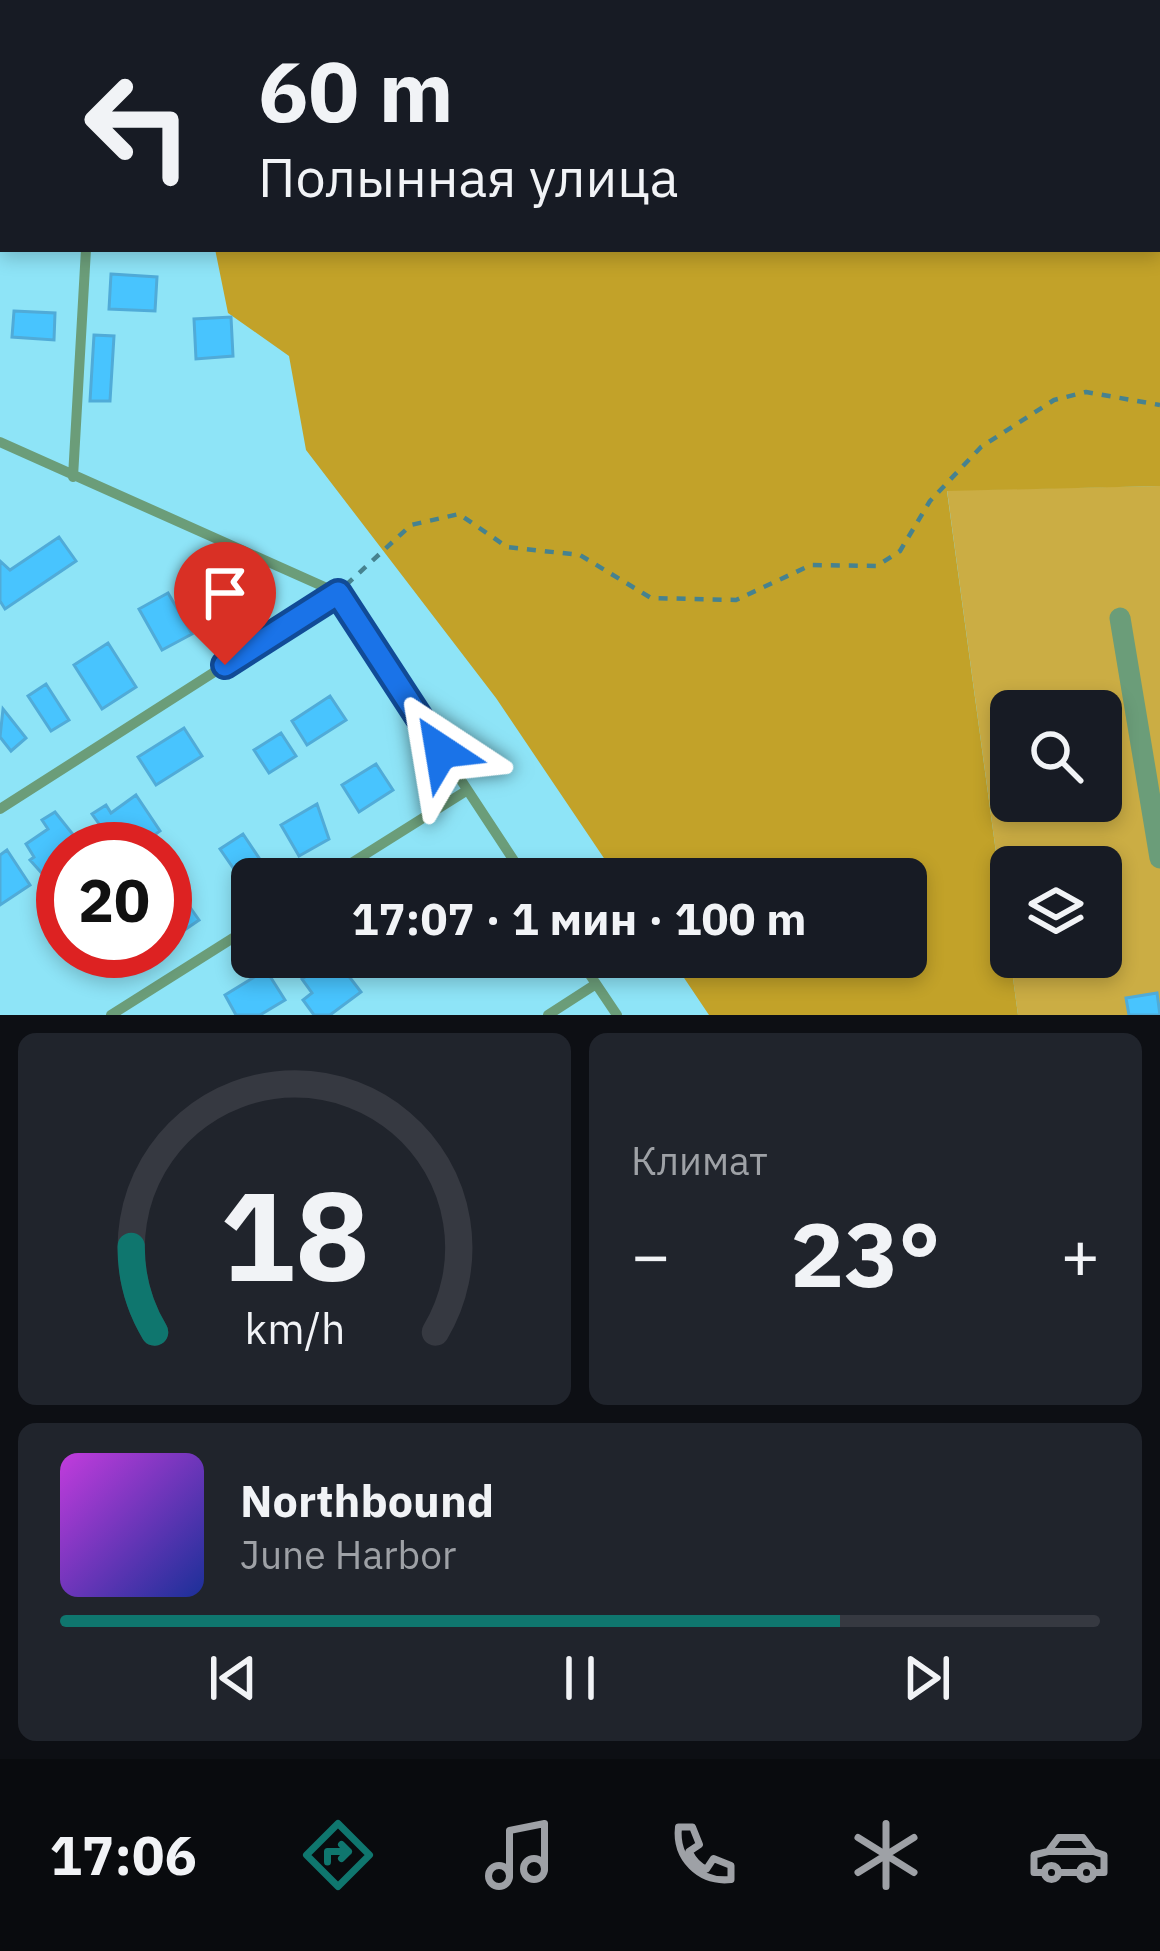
<!DOCTYPE html>
<html lang="ru">
<head>
<meta charset="utf-8">
<style>
  :root { --surface:#171b24; --page:#20242c; --text:#f1f3f6; --muted:#9ea1a6; --line:#363941; --accent:#0f766e }
  body { margin:0; font-family:"IBM Plex Sans",sans-serif; background:var(--page); color:var(--text); height:100vh; display:flex; flex-direction:column; font-size:45px; white-space:nowrap }
  * { box-sizing:border-box; margin:0 }
  p { font-size:39px; color:var(--muted) }
  .icon { flex:none; width:66px; height:66px; fill:none; stroke:currentColor; stroke-width:2; stroke-linecap:round; stroke-linejoin:round }
  .map { position:relative; height:1015px; overflow:hidden }
  .details { display:flex; flex-direction:column; gap:18px; padding:18px; background:#0d0f14; flex:1 }
  .details>* { flex:none }
  .banner { position:absolute; left:0px; top:0px; width:1161px; height:252px; box-shadow:0 6px 18px #0003; background:#171b24; color:var(--text); overflow:hidden }
  .controls { position:absolute; left:990px; top:690px; display:grid; gap:24px }
  .controls a { display:grid; place-items:center; width:132px; height:132px; border-radius:18px; background:var(--surface); box-shadow:0 6px 18px #0003; font-size:60px }
  .speed { position:absolute; left:36px; top:822px; display:flex; gap:24px; font-size:60px; font-weight:700; text-align:center }
  .speed>* { display:grid; place-content:center; width:156px; height:156px; border-radius:50%; background:var(--surface); box-shadow:0 6px 18px #0003; line-height:1 }
  .speed .limit { border:18px solid #d22; background:#fff; color:#111 }
  .pin { position:absolute; display:grid; place-items:center; width:102px; height:102px; color:#fff; margin:-123px -51px; border-radius:50% 50% 50% 0; rotate:-45deg; box-shadow:0 0 12px #0007 }
  .pin .icon { rotate:45deg }
  .me { position:absolute; width:132px; margin:-66px; rotate:327deg; stroke-linejoin:round; filter:drop-shadow(0 0 9px #0008) }
  .turn { display:flex; align-items:center; gap:42px; height:252px; padding:0 60px; font-size:54px }
  .turn .icon { width:156px; height:156px; stroke-width:2.5 }
  .turn b { display:block; font-size:84px; line-height:102px }
  .big { font-size:90px; font-weight:700; line-height:1.1 }
  .details .card { flex:1; display:flex; flex-direction:column; justify-content:center; gap:18px; min-width:0; padding:0 42px; border-radius:18px; background:var(--page) }
  .details .dial { align-items:center; gap:0 }
  .dial svg { height:312px; overflow:visible; fill:none; stroke:var(--line); stroke-width:7; stroke-linecap:round; text-anchor:middle }
  .dial text { fill:var(--text); stroke:none }
  .song { display:flex; align-items:center; gap:36px }
  .cover { width:144px; height:144px; border-radius:18px; background:linear-gradient(135deg,hsl(290 70% 55%),hsl(230 70% 35%)) }
  .played { height:12px; border-radius:6px; background:linear-gradient(90deg,var(--accent) 75%,var(--line) 75%) }
  .keys { display:flex; justify-content:space-around; direction:ltr }
  .heat { display:flex; justify-content:space-between; align-items:center; font-size:66px; direction:ltr }
  .details .tiles { flex:1; display:grid; gap:18px; grid-template-columns:1fr 1fr }
  .card:last-child { grid-column:span 2 }
  .trip { position:absolute; left:231px; top:858px; width:696px; height:120px; border-radius:18px; background:var(--surface); box-shadow:0 6px 18px #0003; font-weight:700; line-height:120px; text-align:center }
  .dock { display:flex; height:192px; justify-content:space-around; align-items:center; background:#090b0e; color:var(--muted) }
  .dock .icon { width:84px; height:84px }
  .dock .selected { color:var(--accent) }
  .dock b { font-size:54px; color:var(--text) }
  .map>svg:first-child { display:block }
  .green { fill:#cbad44; fill-rule:evenodd }
  .forest { fill:#c2a229 }
  .building { fill:#48c4fe; stroke:#50abd8; stroke-width:3 }
  .lines { fill:none; stroke-linecap:round; stroke-linejoin:round }
  .path { stroke:#46828f; stroke-width:4.5; stroke-dasharray:9 9; stroke-linecap:butt }
  .lane { stroke:#6b9d79; stroke-width:10 }
  .street { stroke:#6b9d79; stroke-width:21 }
  .route-casing { stroke:#114b97; stroke-width:30 }
  .route { stroke:#1a73e8; stroke-width:21 }
</style>
</head>
<body>
<div class="map">
<svg width="1160" height="1015" viewBox="0 0 1160 1015">
  <rect width="100%" height="100%" fill="#8ee4f7"/>
  <path class="green" d="M1160 486V1015H1018L947 490ZM1011 711H1101V801H1011ZM1011 867H1101V957H1011Z"/>
  <path class="forest" d="M412 0H1160V486L947 491 1018 1015H709L670 957H906V879H618L496 698 306 450 289 356 228 313 215 249H1158V3H361Z"/>
  <path class="building" d="M178 0H237L178 3Z
    M111 274 157 277 155 311 109 309Z
    M14 311 55 313 54 340 12 337Z
    M231 317 233 356 196 359 194 319Z
    M94 335 114 336 110 401H90Z
    M59 537 76 561 5 609 0 601V561L10 570Z
    M168 593 192 634 162 650 139 609Z
    M108 643 136 687 102 709 74 665Z
    M46 684 69 720 51 731 28 696Z
    M330 696 346 720 307 745 292 721Z
    M3 709 26 738 11 751 0 737Z
    M184 728 202 756 156 785 138 757Z
    M281 733 296 756 269 773 254 750Z
    M376 764 393 790 359 812 342 785Z
    M136 795 160 831 135 849H124L119 842 114 845 92 814 106 805 111 813Z
    M317 804 329 839 299 856 281 825Z
    M55 812 79 842 77 849H63V882L55 888 30 860 34 857 26 844 48 829 42 820Z
    M243 834 269 873 252 879 247 888 220 849Z
    M7 850 30 885 0 905V855Z
    M180 893 199 920 170 940 165 903Z
    M98 951H146L114 974Z
    M334 957 361 992 330 1015H314L303 1000 312 993 302 979Z
    M379 957H412L388 972Z
    M443 957H484L454 975Z
    M266 970 285 1000 260 1015H236L225 995Z
    M1157 993 1160 1015H1129L1126 998Z"/>
  <g class="lines">
    <path class="path" d="M346 585 411 525 459 514 507 547 580 555 651 598 736 600 811 565 877 566 900 551 930 501 981 447 1054 400 1086 392 1160 405"/>
    <path class="lane" d="M0 442 338 593 526 879
      M73 477 86 249
      M0 809 338 593
      M326 879 466 791
      M578 957 617 1015
      M111 1015 252 926
      M548 1015 596 984"/>
    <path class="street" d="M1120 618 1160 858"/>
  </g>
  <g class="lines">
    <g class="route-casing">
      <path id="route" d="M225 665 338 593 441 751"/>
    </g>
    <use href="#route" class="route"/>
  </g>
</svg>
<div class="controls">
<a><svg class="icon" aria-label="search" viewBox="0 0 24 24"><circle cx="10" cy="10" r="6"/><path d="M15 15l6 6"/></svg></a>
<a><svg class="icon" aria-label="layers" viewBox="0 0 24 24"><path d="M12 4l9 5-9 5-9-5zM3 14l9 5 9-5"/></svg></a>
</div>
<div class="speed"><div class="limit">20</div></div>
<div class="pin" style="left:225px;top:665px;background:#d93025"><svg class="icon" aria-label="arrive" viewBox="0 0 24 24"><path d="M6 21V4h12l-3 4 3 4H6"/></svg></div>
<svg class="me" style="left:441px;top:751px" viewBox="-20 -20 40 40"><path d="M0-17L14 15 0 8-14 15z" fill="#1a73e8" stroke="#fff" stroke-width="4"/></svg>
<div class="trip">17:07 · 1 мин · 100 m</div>
<div class="banner">
<div class="turn"><svg class="icon" aria-label="left" viewBox="0 0 24 24"><path d="M17 20v-9H6M10 6l-5 5 5 5"/></svg><div><b>60 m</b>Полынная улица</div></div>
</div>
</div>
<section class="details">
<div class="tiles">
<div class="card dial"><svg viewBox="0 0 100 80">
<path d="M14 69A42 42 0 1 1 86 69"/>
<path d="M14 69A42 42 0 0 1 8 47" stroke="#0f766e"/>
<text x="50" y="56" font-size="32" font-weight="700">18</text>
<text x="50" y="72" font-size="11">km/h</text>
</svg></div>
<div class="card"><p>Климат</p>
<div class="heat"><a>−</a><b class="big">23°</b><a>+</a></div>
</div>
<div class="card">
<div class="song"><i class="cover"></i><div><b>Northbound</b><p>June Harbor</p></div></div>
<div class="played"></div>
<div class="keys"><svg class="icon" aria-label="previous" viewBox="0 0 24 24"><path d="M18 5L8 12l10 7zM5 5v14"/></svg><svg class="icon" aria-label="pause" viewBox="0 0 24 24"><path d="M8 5v14M16 5v14"/></svg><svg class="icon" aria-label="next" viewBox="0 0 24 24"><path d="M6 5l10 7-10 7zM19 5v14"/></svg></div>
</div>
</div>
</section>
<nav class="dock">
<b>17:06</b>
<svg class="icon selected" aria-label="directions" viewBox="0 0 24 24"><path d="M12 3l9 9-9 9-9-9zM9 14v-3h6M13 9l2 2-2 2"/></svg>
<svg class="icon" aria-label="music" viewBox="0 0 24 24"><path d="M9 18V5l10-2v13"/><circle cx="6" cy="18" r="3"/><circle cx="16" cy="16" r="3"/></svg>
<svg class="icon" aria-label="phone" viewBox="0 0 24 24"><path d="M5 4h4l2 5-3 2q2 4 5 5l2-3 5 2v4C11 20 4 13 5 4z"/></svg>
<svg class="icon" aria-label="climate" viewBox="0 0 24 24"><path d="M12 3v18M4 7l16 10M4 17L20 7"/></svg>
<svg class="icon" aria-label="car" viewBox="0 0 24 24"><path d="M5 17H2v-5l4-1 3-4h7l3 4 3 1v5h-3M9 17h6M6 11h13"/><circle cx="7" cy="17" r="2"/><circle cx="17" cy="17" r="2"/></svg>
</nav>
</body>
</html>
